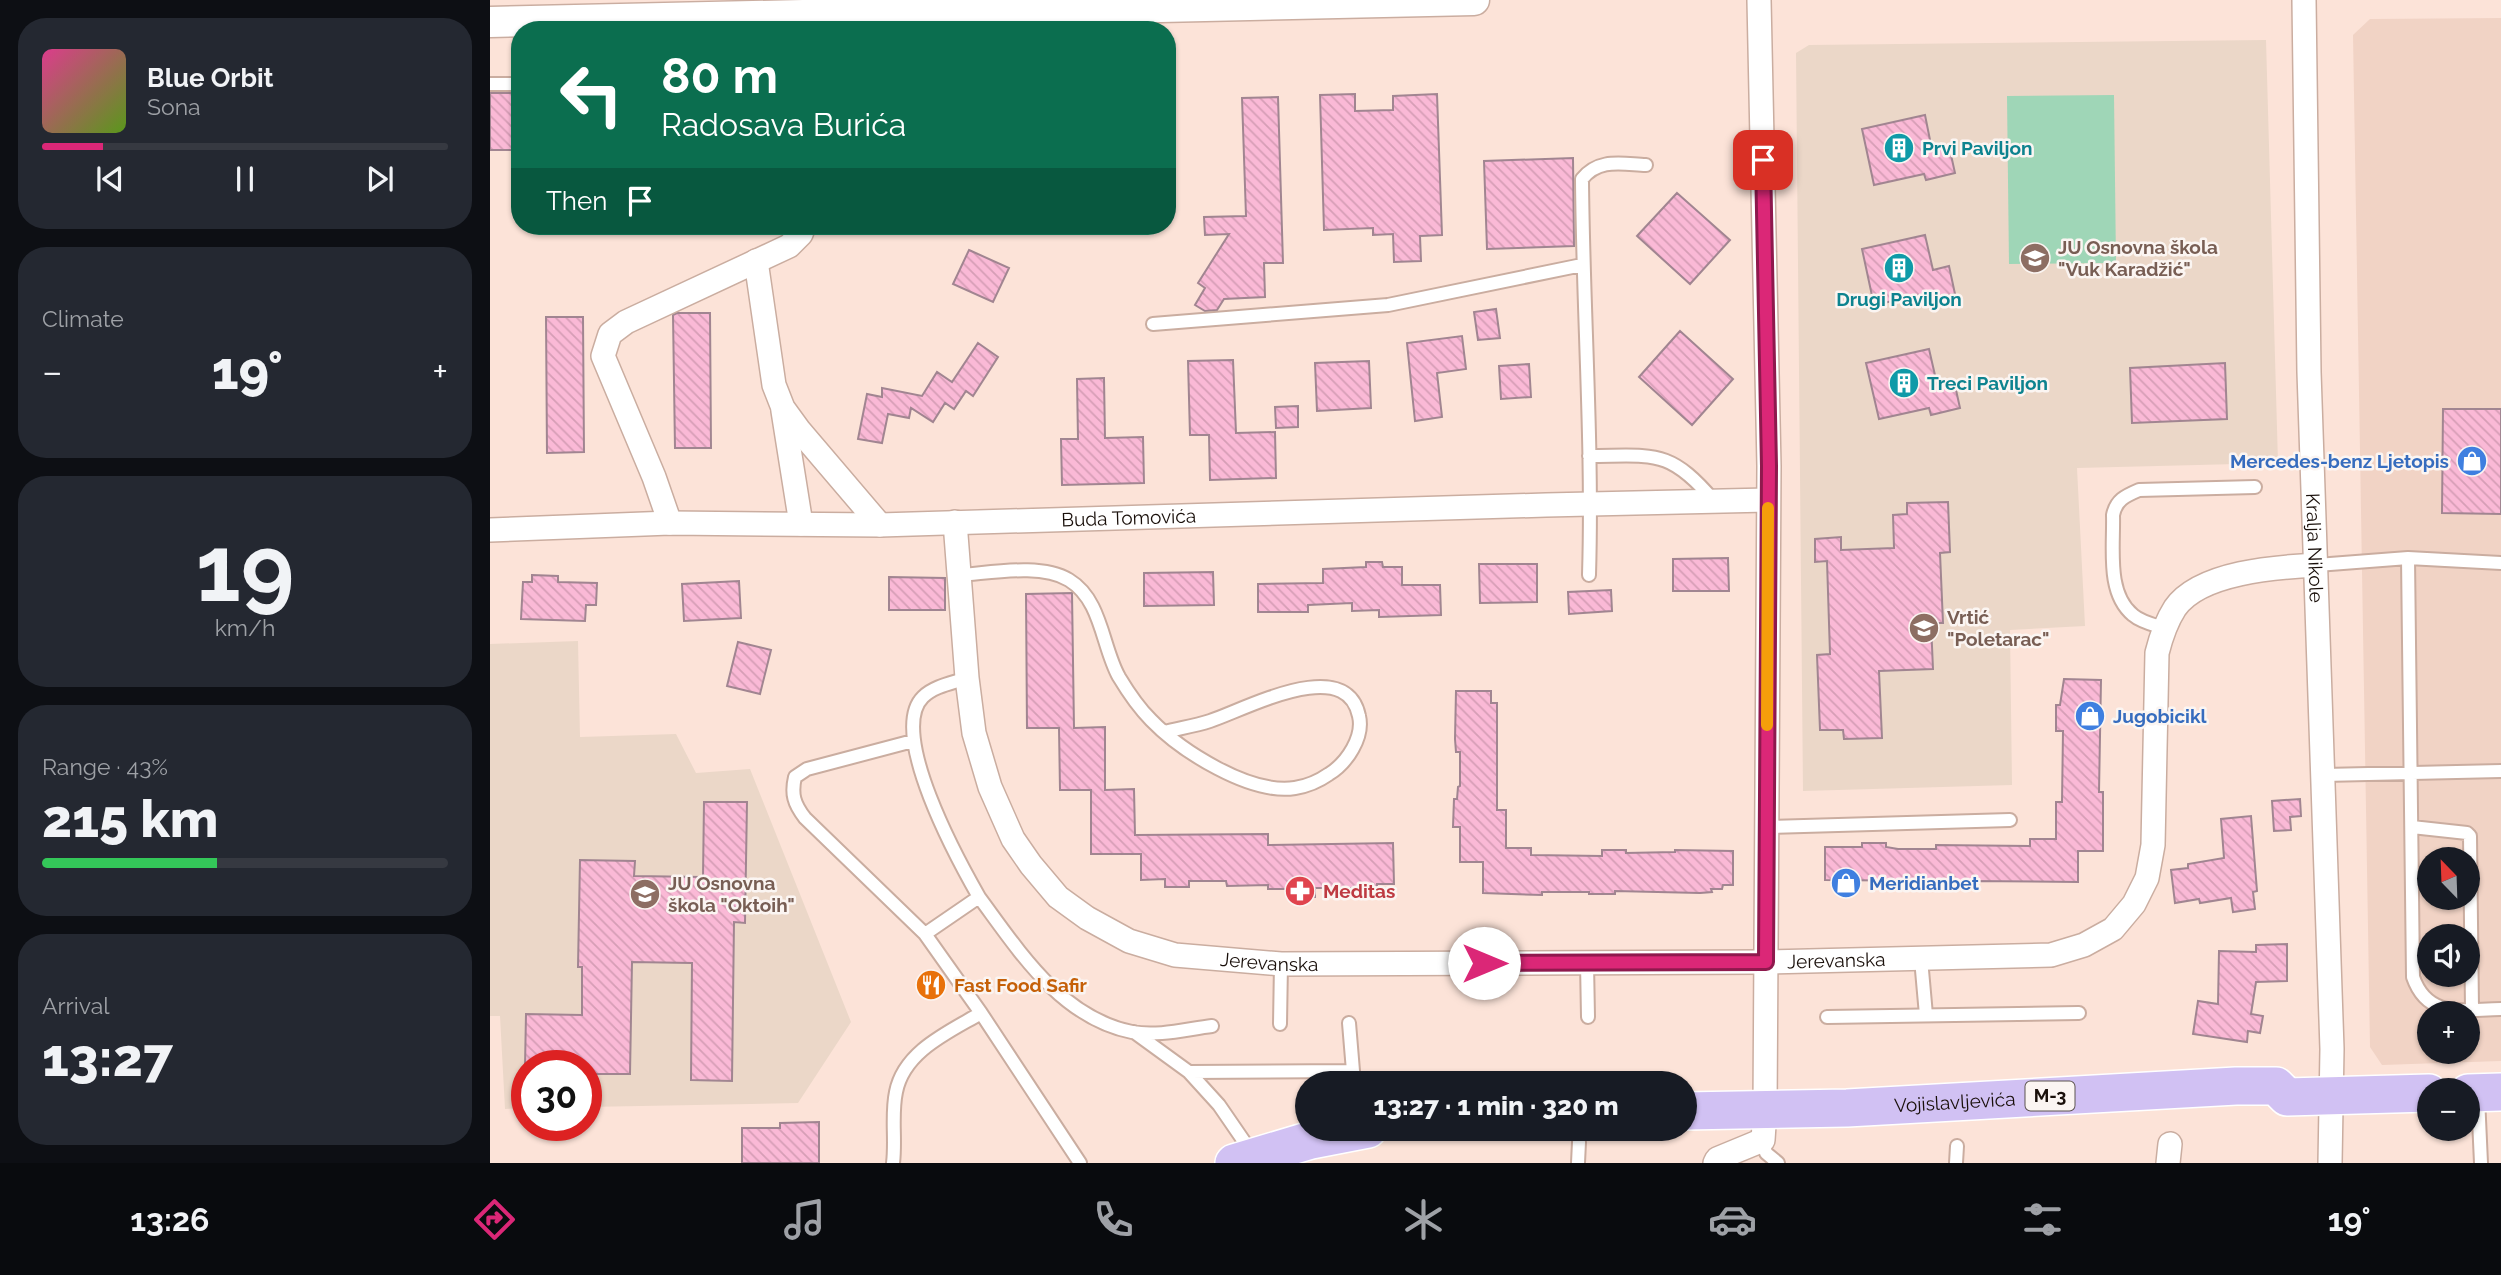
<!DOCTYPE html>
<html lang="en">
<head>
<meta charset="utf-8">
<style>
  :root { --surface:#171b24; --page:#242831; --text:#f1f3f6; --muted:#9ea1a6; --line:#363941; --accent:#db2777 }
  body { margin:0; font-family:Raleway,sans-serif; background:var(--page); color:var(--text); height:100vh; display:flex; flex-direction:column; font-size:26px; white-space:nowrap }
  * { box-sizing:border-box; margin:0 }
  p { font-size:23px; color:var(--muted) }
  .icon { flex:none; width:38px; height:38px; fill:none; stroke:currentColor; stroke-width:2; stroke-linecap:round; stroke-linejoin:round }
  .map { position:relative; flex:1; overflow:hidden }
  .sheet { display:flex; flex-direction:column; gap:18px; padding:18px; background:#0d0f14; width:490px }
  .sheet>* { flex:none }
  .hud { position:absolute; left:21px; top:21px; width:665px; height:214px; border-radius:28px; box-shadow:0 2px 5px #0004; background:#0b6e4f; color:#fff; overflow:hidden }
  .needle { width:46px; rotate:337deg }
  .buttons { position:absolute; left:1927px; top:847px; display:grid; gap:14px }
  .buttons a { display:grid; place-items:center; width:63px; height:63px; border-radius:50%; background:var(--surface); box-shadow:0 2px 5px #0004; font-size:35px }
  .speed { position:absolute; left:21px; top:1050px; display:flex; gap:14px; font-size:35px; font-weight:700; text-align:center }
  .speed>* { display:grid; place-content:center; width:91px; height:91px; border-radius:50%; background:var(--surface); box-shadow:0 2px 5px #0004; line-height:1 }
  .speed .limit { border:10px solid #d22; background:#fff; color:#111 }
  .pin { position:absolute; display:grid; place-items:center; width:60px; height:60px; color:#fff; margin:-30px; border-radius:14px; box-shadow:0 4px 10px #0006 }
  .me { position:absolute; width:77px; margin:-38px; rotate:90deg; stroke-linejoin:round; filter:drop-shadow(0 0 5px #0008) }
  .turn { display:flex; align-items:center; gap:24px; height:147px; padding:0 35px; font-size:32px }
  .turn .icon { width:91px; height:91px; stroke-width:2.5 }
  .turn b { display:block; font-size:49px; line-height:60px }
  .then { display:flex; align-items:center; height:66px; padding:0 35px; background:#0003; gap:14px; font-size:26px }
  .big { font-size:52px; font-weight:800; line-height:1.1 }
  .sheet .tile { flex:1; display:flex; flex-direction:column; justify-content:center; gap:10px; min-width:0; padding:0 24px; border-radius:28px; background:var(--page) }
  .sheet .dial { align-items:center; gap:0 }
  .dial b { font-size:91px; line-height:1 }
  .song { display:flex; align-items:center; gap:21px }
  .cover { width:84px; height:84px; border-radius:10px; background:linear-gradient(135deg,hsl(330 70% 55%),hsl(90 70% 35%)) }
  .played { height:7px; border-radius:4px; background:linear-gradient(90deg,var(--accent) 15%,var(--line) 15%) }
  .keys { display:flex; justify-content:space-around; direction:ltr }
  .heat { display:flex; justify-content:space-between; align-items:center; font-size:38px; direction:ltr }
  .charge { height:10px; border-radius:5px; background:linear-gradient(90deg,#34c759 43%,var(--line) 0) }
  .trip { position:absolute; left:805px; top:1071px; width:402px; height:70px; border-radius:35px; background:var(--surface); box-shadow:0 2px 5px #0004; font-weight:800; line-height:70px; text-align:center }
  .tabs { display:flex; height:112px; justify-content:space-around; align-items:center; background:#090b0e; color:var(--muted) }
  .tabs .icon { width:49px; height:49px }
  .tabs .active { color:var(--accent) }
  .tabs b { font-size:32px; color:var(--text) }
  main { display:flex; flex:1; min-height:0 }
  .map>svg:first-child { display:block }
  .built { fill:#f1d3c5; fill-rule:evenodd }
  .education { fill:#ebd7c8 }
  .green { fill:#9fd6b7 }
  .building { fill:url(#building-back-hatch); stroke:#a18591; stroke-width:2 }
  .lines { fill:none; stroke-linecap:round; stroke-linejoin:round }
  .service-casing { stroke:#caada0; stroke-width:16 }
  .minor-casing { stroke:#caada0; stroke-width:26 }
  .tertiary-casing { stroke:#caada0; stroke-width:33 }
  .primary-casing { stroke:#fff; stroke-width:40 }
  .service { stroke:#fff; stroke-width:12 }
  .minor { stroke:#fff; stroke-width:23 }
  .tertiary { stroke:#fff; stroke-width:30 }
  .primary { stroke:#d1c1f3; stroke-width:37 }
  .route-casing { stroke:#8e194d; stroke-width:18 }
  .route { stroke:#db2777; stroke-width:12 }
  .slow { stroke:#f59e0b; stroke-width:12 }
  .labels { text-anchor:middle; stroke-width:5; stroke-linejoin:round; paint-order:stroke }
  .shield { fill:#fbf5f2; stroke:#5d5450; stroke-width:2 }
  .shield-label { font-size:18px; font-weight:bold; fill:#190f0a }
  .culture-label { font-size:19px; font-weight:bold; fill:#0d838f; stroke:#fbf5f2; text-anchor:start }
  .education-label { font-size:19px; font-weight:bold; fill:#785e54; stroke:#fbf5f2; text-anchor:start }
  .shop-label { font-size:19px; font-weight:bold; fill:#366cbe; stroke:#fbf5f2; text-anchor:start }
  .street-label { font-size:19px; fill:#190f0a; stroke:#fbf5f2 }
  .health-label { font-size:19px; font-weight:bold; fill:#be3a42; stroke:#fbf5f2; text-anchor:start }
  .food-label { font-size:19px; font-weight:bold; fill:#c56008; stroke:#fbf5f2; text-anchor:start }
</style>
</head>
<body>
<main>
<section class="sheet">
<div class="tile">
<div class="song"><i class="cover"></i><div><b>Blue Orbit</b><p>Sona</p></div></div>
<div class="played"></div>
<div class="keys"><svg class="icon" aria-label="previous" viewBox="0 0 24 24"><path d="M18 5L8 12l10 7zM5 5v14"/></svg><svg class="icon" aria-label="pause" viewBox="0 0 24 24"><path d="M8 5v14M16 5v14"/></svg><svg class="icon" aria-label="next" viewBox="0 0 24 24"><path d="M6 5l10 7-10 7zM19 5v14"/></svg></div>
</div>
<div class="tile"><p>Climate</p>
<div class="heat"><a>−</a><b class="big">19°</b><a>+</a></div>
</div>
<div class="tile dial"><b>19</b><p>km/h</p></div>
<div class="tile"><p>Range · 43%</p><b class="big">215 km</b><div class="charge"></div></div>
<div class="tile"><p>Arrival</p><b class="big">13:27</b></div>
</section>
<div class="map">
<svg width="2011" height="1163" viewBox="0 0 2011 1163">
  <defs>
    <pattern id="building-back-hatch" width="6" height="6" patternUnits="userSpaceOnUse" patternTransform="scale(1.75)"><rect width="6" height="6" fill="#fab9d6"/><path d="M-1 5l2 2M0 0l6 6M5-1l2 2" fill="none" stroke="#d69eb6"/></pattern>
  </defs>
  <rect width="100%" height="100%" fill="#fce3d8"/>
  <path class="built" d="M2011 18V1061L1892 1065 1880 1047 1863 35 1880 19ZM1939 859H1978V898H1939ZM1939 936H1978V975H1939ZM1939 1013H1978V1052H1939Z"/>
  <path class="education" d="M1776 40 1788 463 1587 468 1595 626 1520 630 1522 785 1313 791 1306 53 1319 45Z
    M88 641 90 737 186 734 206 773 260 769 361 1022 308 1103 96 1107V1066H37V1108L15 1109 10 1016H0V644Z"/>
  <path class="green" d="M1624 95 1626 263 1519 264 1517 96Z"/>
  <path class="building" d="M0 93H30V150H0Z
    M865 94V111L903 110V96L947 94 952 235 930 236 931 261 904 262 903 234 883 235V228L834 230 830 95Z
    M788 97 793 263H774L775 297 734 299 727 310 715 311 705 305 715 288 708 283 739 234 715 235 714 217 756 216 752 98Z
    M1435 115 1442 150 1459 146 1465 173 1436 180 1434 174 1384 185 1372 129Z
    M1083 158 1084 246 997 249 994 161Z
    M1187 193 1240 240 1200 284 1147 236Z
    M1435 235 1443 270 1459 266 1465 294 1436 300 1435 294 1384 305 1372 249Z
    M479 250 519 268 503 302 463 284Z
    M1006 309 1010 338 988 340 984 312Z
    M187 313H220L221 448H185L183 315Z
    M56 317H93L94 452 57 453Z
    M1190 331 1243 379 1202 425 1149 377Z
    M972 336 976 369 947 373 952 417 925 421 917 343Z
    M488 343 508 357 483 396 476 391 464 409 455 403 443 422 421 408 419 418 398 414 392 443 368 439 377 394 392 397V388L432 396 447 372 462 382Z
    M1439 349 1447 384 1464 381 1470 408 1441 415 1439 408 1389 419 1376 363Z
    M743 360 746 433 785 432 786 478 720 480 719 435H700L698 361Z
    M879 361 881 408 827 411 825 363Z
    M1735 363 1737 419 1642 423 1640 368Z
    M1039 364 1041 397 1011 399 1009 366Z
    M614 378 615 438 653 437 654 483 572 485 571 439H588L587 379Z
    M808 406V427L786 428 785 407Z
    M1953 409H2011V514L1952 513Z
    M1458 502 1460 552 1450 553 1453 623H1441L1443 669 1389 671 1392 738 1354 739 1353 730H1330L1327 655 1340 654 1337 561 1325 562V539L1351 537V550L1404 548 1403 515 1417 514V503Z
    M1238 558 1239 591H1183V559Z
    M876 562H892L893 567H912V585H950L951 615 889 617V610L862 611V603L818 605V612H768V584L833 583V569L876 567Z
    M989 564H1047V602L990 603Z
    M723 572 724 605 654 606V573Z
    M42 575 68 576V582L107 583 106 605H96L95 621 31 619 33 582H42Z
    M399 577 455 578V610H399Z
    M249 581 251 618 194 621 192 584Z
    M1121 590 1122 611 1079 614 1078 592Z
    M582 593 584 728 615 727V790L644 789 645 835 778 834V845L903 843 904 884H887V895H863L862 888H825V897H798V889H778V885L737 886 736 881H699V887H675V879L651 880V854H601V790H570L569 728H537L536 594Z
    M248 642 281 650 270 694 237 686Z
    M1574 679 1611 680 1609 792H1613V851H1588V882L1479 881V885H1455V881L1335 880V847H1372V843H1396V847L1408 849H1446V845L1540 846V839H1566V802H1572L1573 731H1566V705H1570Z
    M966 691H1001V703H1007V810H1016V848H1041V855L1112 856V850H1136V853L1185 852V850L1243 851V885H1233L1232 889H1221L1222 892 1210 893 1125 891V894H1099V892H1052V895L993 893V862H970V827H963L964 799H967L968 787 970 786V752H966L965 739Z
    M1810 799 1811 816 1800 817 1801 830 1784 831 1782 801Z
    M214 802H257L255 923 244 922 242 1081 201 1080 202 963 142 962 140 1074H96V1066H35L36 1014 92 1015V967H88L90 860 145 861 144 876 213 877Z
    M1761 816 1767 891 1763 892 1765 909 1743 912 1741 898 1710 903 1709 899 1685 903 1681 870 1698 868V864L1734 858 1731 819Z
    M1797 944V981L1766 982 1761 1014 1773 1016 1770 1033 1758 1031 1757 1042 1703 1034 1708 1001 1728 1004 1729 951 1766 952V945Z
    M329 1122V1163H252V1128H290V1123Z"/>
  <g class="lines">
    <g class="service-casing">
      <path id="service" d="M0 84H30
        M663 324 898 305 1092 265
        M1099 456C1164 456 1179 448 1224 501
        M1918 558 1923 977C1938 1020 1974 1009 2011 1009
        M1827 565 1918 558 2011 563
        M469 575C501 573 551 563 579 580 612 600 612 647 629 677 638 692 648 707 661 720 691 751 760 795 805 788 818 786 829 781 839 774 857 763 874 737 869 716 856 654 756 709 720 721 705 726 690 728 674 732
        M1099 575C1103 443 1093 311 1092 179 1109 158 1131 164 1156 165
        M1674 628C1664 625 1651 622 1643 615 1616 593 1624 547 1623 515 1626 500 1635 496 1649 490L1765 487
        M423 741 317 769 305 777C301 794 304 804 315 818L435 934 491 1013 590 1163
        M1834 775 2011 771
        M1277 827 1520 820
        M1922 827 1977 833 1980 836 1982 1009
        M489 897C529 951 571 1018 642 1032 668 1037 697 1029 722 1026
        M435 934 489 897C469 862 397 732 433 697 444 686 463 683 477 678
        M1431 959 1436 1015
        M1097 963 1098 1017
        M1337 1017 1589 1013
        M859 1023 864 1083
        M790 1024 791 964
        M644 1032 699 1072 729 1105 762 1153
        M699 1072 863 1071
        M1988 1097 1991 1163
        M1273 1140 1276 1153 1288 1163
        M403 1163C406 1140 401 1115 406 1092 414 1051 459 1032 491 1013
        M1088 1163 1089 1142
        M1466 1163 1467 1146"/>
    </g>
    <g class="minor-casing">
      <g id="minor">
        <path id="s1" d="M1814 0 1819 372 1842 1049 1840 1163"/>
        <path d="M266 261 284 385 293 408 309 430 390 525"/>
        <path d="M293 411 311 524"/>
        <path id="s2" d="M465 522 477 678 484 733 500 787 523 839 541 865 568 897 597 918 639 941 685 955 791 964 1276 962 1561 955 1594 945 1623 929 1644 904 1657 878 1663 845 1667 653C1671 637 1676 622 1685 608 1710 572 1787 567 1827 565"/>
        <path d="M180 523 164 477 113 356 120 334 136 322 299 246 311 234 314 226"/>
        <path id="s3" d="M0 530 180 523 390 525 1056 505 1278 500"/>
        <path d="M1225 1163 1227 1159 1273 1140 1275 1110 1279 466 1269 0"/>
        <path d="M1678 1163 1680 1144"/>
      </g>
    </g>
    <g class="tertiary-casing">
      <path id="tertiary" d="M0 22 984 0"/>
    </g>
    <g class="primary-casing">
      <g id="primary">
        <path d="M1978 1093 2011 1092"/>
        <path id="s4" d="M1195 1111 1357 1108 1746 1086H1786L1797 1097 1939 1093"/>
        <path d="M744 1163 821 1140 878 1129"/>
      </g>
    </g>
    <use href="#service" class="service"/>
    <use href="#minor" class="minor"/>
    <use href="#tertiary" class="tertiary"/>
    <use href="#primary" class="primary"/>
  </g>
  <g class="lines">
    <g class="route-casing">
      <path id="route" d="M994 963 1276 962 1279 466 1273 160"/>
    </g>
    <use href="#route" class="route"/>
    <path class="slow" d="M1277 725 1278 508"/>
  </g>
  <defs>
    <g id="building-disc" transform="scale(1.575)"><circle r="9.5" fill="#0f9aa8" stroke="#fbf5f2"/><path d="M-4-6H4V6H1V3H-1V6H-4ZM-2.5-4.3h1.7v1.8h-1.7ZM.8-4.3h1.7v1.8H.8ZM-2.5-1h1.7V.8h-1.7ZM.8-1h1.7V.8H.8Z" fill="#fff"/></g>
    <g id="school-disc" transform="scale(1.575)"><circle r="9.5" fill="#8d6e63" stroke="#fbf5f2"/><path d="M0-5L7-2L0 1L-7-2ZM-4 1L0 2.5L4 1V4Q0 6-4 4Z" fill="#fff"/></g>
    <g id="shop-disc" transform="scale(1.575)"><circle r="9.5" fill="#3f7fe0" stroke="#fbf5f2"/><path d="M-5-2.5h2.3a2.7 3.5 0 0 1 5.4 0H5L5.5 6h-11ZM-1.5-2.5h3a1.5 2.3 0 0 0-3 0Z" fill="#fff"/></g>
    <g id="pharmacy-disc" transform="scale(1.575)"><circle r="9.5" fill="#e0444e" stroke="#fbf5f2"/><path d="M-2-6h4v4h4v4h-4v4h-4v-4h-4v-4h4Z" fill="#fff"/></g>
    <g id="restaurant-disc" transform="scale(1.575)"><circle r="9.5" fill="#e8710a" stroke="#fbf5f2"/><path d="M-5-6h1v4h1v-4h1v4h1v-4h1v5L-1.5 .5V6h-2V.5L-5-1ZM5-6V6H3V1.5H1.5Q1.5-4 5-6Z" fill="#fff"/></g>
  </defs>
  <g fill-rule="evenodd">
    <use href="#building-disc" x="1409" y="148"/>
    <use href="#school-disc" x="1545" y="258"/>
    <use href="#building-disc" x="1409" y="268"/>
    <use href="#building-disc" x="1414" y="383"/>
    <use href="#shop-disc" x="1982" y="461"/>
    <use href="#school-disc" x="1434" y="628"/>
    <use href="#shop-disc" x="1600" y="716"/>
    <use href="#shop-disc" x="1356" y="883"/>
    <use href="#pharmacy-disc" x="810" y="891"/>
    <use href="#school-disc" x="155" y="894"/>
    <use href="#restaurant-disc" x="441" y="985"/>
  </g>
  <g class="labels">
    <rect class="shield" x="1535.5" y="1081.5" width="49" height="29" rx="5"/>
    <g class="shield-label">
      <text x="1560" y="1102">M-3</text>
    </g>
    <g class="culture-label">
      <text x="1432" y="155">Prvi Paviljon</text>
      <text x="1409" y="306" text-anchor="middle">Drugi Paviljon</text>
      <text x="1437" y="390">Treci Paviljon</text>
    </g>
    <g class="education-label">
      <text x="1568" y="254">JU Osnovna škola<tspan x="1568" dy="22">"Vuk Karadžić"</tspan></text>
      <text x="1457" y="624">Vrtić<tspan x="1457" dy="22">"Poletarac"</tspan></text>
      <text x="178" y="890">JU Osnovna<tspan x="178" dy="22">škola "Oktoih"</tspan></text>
    </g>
    <g class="shop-label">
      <text x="1959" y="468" text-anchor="end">Mercedes-benz Ljetopis</text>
      <text x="1623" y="723">Jugobicikl</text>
      <text x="1379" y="890">Meridianbet</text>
    </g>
    <g class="street-label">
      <text dy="7" stroke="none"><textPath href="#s3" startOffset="639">Buda Tomovića</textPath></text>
      <text dy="7" stroke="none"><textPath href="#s1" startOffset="548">Kralja Nikole</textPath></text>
      <text dy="7" stroke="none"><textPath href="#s2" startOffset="625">Jerevanska</textPath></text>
      <text dy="7" stroke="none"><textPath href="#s2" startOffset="1192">Jerevanska</textPath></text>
      <text dy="7" stroke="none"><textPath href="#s4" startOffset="270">Vojislavljevića</textPath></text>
    </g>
    <g class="health-label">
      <text x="833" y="898">Meditas</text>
    </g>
    <g class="food-label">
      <text x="464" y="992">Fast Food Safir</text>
    </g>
  </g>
</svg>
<div class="buttons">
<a><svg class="needle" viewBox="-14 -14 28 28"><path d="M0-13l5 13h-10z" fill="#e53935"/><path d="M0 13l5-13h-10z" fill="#9ea1a6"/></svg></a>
<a><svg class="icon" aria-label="sound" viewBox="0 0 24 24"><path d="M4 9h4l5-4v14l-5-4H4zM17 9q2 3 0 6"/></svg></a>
<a>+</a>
<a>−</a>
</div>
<div class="speed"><div class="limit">30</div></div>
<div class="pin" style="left:1273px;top:160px;background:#d93025"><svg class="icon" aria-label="arrive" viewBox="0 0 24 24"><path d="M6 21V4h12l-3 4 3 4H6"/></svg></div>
<svg class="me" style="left:994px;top:963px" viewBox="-20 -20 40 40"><circle r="19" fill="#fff"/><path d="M0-13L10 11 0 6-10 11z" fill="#db2777"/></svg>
<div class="trip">13:27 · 1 min · 320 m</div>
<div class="hud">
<div class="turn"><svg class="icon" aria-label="left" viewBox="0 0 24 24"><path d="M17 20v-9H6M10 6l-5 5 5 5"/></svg><div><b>80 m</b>Radosava Burića</div></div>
<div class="then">Then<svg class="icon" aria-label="arrive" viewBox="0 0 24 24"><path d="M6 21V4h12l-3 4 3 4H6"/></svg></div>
</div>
</div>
</main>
<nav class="tabs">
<b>13:26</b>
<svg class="icon active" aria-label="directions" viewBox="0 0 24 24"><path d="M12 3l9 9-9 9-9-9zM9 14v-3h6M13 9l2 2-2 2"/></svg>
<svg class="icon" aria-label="music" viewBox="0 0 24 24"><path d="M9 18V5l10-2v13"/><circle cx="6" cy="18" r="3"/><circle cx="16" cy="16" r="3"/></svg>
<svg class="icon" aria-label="phone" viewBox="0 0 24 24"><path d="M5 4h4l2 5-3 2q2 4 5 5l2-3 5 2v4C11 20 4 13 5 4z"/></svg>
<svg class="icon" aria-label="climate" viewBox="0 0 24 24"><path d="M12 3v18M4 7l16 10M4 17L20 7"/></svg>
<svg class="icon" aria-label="car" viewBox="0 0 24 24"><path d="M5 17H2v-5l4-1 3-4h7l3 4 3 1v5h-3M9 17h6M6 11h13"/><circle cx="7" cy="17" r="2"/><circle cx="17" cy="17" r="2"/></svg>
<svg class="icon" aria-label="filters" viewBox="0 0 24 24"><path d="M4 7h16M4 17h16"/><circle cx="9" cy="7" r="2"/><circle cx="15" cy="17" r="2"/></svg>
<b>19°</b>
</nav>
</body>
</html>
